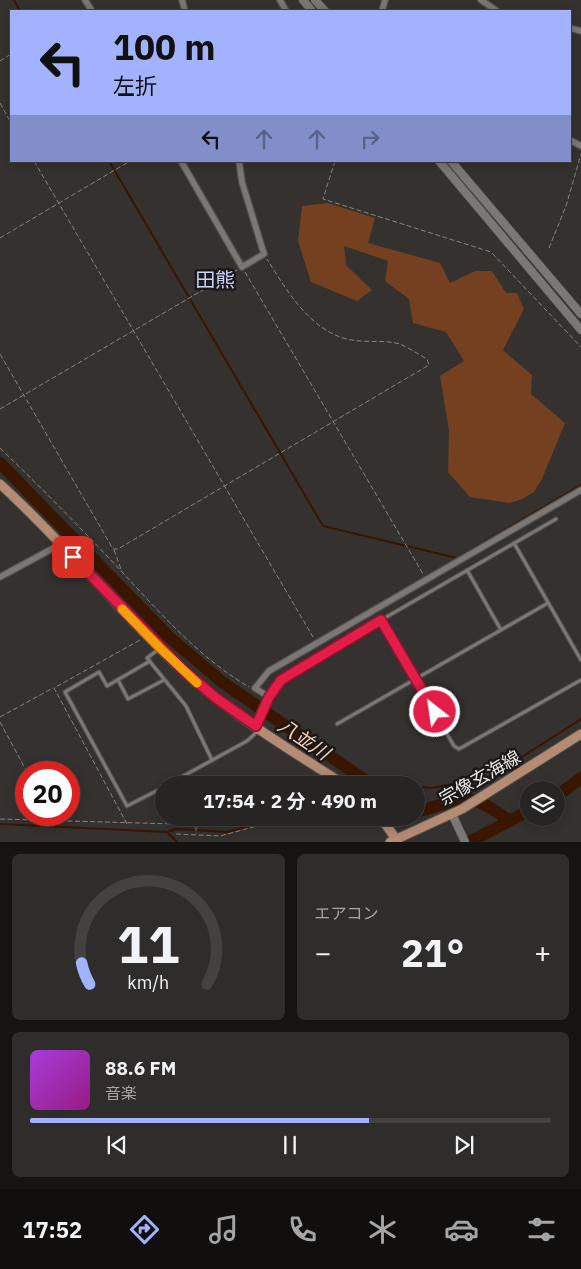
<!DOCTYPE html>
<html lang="ja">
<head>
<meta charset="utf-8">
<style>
  :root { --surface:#272523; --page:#2f2d2b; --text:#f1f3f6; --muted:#a4a5a6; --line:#434241; --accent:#a3b2fd }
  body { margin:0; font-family:"IBM Plex Sans","Noto Sans JP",sans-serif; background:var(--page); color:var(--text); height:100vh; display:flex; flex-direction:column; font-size:19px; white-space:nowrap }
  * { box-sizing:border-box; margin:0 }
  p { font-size:16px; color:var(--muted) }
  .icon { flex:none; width:28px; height:28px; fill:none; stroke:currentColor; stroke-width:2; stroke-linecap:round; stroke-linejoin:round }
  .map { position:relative; height:842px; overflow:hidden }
  .drawer { display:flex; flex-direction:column; gap:12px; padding:12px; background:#151413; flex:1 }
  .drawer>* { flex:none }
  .hud { position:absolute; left:10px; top:10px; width:561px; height:152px; border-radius:0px; box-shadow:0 2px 12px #0003,0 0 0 1px var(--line); background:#a3b2fd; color:#111; overflow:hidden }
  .fabs { position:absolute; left:520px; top:781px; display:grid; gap:10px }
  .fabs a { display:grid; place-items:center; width:45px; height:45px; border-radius:50%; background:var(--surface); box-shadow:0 2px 12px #0003,0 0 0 1px var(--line); font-size:25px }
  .speed { position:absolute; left:15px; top:761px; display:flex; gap:10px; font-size:25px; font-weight:700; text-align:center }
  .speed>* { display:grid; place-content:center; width:65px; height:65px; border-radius:50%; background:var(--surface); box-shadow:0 2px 12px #0003,0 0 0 1px var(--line); line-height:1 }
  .speed .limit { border:8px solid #d22; background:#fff; color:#111 }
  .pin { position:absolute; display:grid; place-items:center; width:42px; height:42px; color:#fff; margin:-21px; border-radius:10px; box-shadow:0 2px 8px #0006 }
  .me { position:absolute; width:55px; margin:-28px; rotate:330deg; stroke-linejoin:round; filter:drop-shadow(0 0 4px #0008) }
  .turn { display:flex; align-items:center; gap:18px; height:105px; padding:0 20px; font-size:22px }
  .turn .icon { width:65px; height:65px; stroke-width:2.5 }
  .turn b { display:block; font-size:35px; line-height:42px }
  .lanes { display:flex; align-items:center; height:48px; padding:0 20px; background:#0003; justify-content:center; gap:25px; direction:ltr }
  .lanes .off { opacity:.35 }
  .big { font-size:38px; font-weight:700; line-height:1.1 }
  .drawer .card { flex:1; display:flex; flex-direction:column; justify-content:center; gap:8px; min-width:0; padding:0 18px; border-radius:8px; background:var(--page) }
  .drawer .dial { align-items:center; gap:0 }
  .dial svg { height:130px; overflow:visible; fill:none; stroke:var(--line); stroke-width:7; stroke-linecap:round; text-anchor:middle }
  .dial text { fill:var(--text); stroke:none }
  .song { display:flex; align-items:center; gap:15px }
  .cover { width:60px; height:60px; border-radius:8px; background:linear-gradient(135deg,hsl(280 70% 55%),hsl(310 70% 35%)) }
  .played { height:5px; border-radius:2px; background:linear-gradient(90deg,var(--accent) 65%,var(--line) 65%) }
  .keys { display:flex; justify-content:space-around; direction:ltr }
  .heat { display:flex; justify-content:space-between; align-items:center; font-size:28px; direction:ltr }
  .drawer .tiles { flex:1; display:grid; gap:12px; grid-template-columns:1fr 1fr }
  .card:last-child { grid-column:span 2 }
  .trip { position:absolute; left:155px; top:776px; width:270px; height:50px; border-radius:25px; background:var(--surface); box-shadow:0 2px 12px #0003,0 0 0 1px var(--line); font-weight:700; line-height:50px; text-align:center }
  .menu { display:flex; height:80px; justify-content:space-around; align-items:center; background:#100f0e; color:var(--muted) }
  .menu .icon { width:35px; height:35px }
  .menu .current { color:var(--accent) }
  .menu b { font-size:22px; color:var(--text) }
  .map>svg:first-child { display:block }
  .green { fill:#74401f }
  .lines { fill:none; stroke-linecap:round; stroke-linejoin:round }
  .stream { stroke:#3a1600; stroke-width:2 }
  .river { stroke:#3a1600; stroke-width:12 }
  .service-casing { stroke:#514f4d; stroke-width:5 }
  .minor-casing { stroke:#514f4d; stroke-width:8 }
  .tertiary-casing { stroke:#514f4d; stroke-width:9 }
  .primary-casing { stroke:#514f4d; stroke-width:11 }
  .path { stroke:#878482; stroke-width:1; stroke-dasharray:5 2.5; stroke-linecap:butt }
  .service { stroke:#7a7775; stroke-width:3 }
  .minor { stroke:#7a7775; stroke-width:5.5 }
  .tertiary { stroke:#7a7775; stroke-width:8 }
  .primary { stroke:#b58b73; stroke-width:9 }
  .route-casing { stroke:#92132f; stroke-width:12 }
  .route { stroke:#e11d48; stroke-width:9 }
  .slow { stroke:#f59e0b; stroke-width:9 }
  .labels { text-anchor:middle; stroke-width:5; stroke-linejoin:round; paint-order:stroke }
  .street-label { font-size:18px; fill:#e9e7e5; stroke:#1b1918 }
  .water-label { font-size:19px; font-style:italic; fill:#f7cdb6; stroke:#1b1918 }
  .quarter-label { font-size:20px; fill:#cad4ff; stroke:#1b1918 }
</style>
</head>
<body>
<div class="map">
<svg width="581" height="842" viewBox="0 0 581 842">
  <rect width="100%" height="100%" fill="#34312f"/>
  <path class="green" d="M328 203 375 218 368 243 440 263 450 283 475 271H492L506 293H517L524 309 503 350 532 375 531 394 565 423 542 479 534 492 522 499 510 503 470 497 448 472 449 430 440 376 464 361 446 332 413 323 409 299 385 281 388 261 344 246 346 265 372 290 357 301 311 282 298 241 302 206Z"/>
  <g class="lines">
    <path class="stream" d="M14 0 20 11
      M109 161 323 526 457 558 581 485
      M416 787 432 788 492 776 581 719
      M0 824 167 832 176 829 227 832 280 818
      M167 832 177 842"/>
    <path class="river" d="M0 463 169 637 222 682 372 785
      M556 797 581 778
      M416 810 420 811C468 797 468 791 510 821
      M469 842 529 811"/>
    <g class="service-casing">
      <path id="service" d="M514 543 581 660
        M467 570 501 630
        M381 620 454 746 459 749 581 680
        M159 649 147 658 186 706 212 760
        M150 661 107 686 99 672 65 692 127 806 164 787
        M118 680 128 699 164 680
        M269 697 281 680 293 671 556 519
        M337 724 548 603
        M167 785 247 741 258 731"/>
    </g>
    <g class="minor-casing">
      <path id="minor" d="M85 0 92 11
        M182 0 185 11
        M280 0 286 11
        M481 0 497 11
        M382 11 385 0
        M570 28 581 31
        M570 140 581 146
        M181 161 242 267 264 254 242 182 239 161
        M0 577 61 544
        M256 726 269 697 255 688 269 671 581 490"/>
    </g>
    <g class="tertiary-casing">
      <path id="tertiary" d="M303 0 312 11
        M315 0 325 11
        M439 161 581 330
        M451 161 581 314
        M452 814 465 842"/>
    </g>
    <g class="primary-casing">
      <path id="primary" d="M0 484C64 542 118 610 181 669 230 714 289 749 345 785
        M381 818 396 839
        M390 842 462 809 581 734"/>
    </g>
    <path class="path" d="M0 61 11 54
      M0 103 11 123
      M34 161 313 637
      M335 161 323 199 491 252 581 347
      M0 238 130 161
      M549 248 566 206 581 154
      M245 272 423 574
      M0 354 113 549H118L429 365 427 359C418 354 409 348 400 344 382 339 361 344 343 338 308 327 285 288 267 259
      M0 409 237 270
      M0 448C36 483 72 519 107 556 151 602 193 654 249 687
      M114 550 122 572
      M0 717 53 688
      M0 722 27 772
      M50 815 53 821
      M0 819 209 825H227L257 818
      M127 824 54 688 140 640
      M196 826V834
      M176 834 220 836 287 818"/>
    <use href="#service" class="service"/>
    <use href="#minor" class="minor"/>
    <use href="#tertiary" class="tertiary"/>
    <use href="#primary" class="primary"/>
  </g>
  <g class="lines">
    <g class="route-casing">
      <path id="route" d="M73 557 182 669 216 698 256 726 269 697 281 680 381 620 435 712"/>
    </g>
    <use href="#route" class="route"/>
    <path class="slow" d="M122 609 160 648 197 683"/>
  </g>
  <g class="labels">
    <g class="street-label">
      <text transform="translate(480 778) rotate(-30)" y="6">宗像玄海線</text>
    </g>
    <g class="water-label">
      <text transform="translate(304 739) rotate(34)" y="7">八並川</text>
    </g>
    <g class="quarter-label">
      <text x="215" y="287">田熊</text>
    </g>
  </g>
</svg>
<div class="fabs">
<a><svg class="icon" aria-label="layers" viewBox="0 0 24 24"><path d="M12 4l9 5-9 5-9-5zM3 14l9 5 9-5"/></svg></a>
</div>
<div class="speed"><div class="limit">20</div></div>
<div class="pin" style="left:73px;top:557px;background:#d93025"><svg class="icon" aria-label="arrive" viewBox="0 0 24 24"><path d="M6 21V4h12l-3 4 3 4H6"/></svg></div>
<svg class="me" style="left:435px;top:712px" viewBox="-20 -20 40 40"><circle r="17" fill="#e11d48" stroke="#fff" stroke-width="3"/><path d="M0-11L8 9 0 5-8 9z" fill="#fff"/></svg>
<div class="trip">17:54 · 2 分 · 490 m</div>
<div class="hud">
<div class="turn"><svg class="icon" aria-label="left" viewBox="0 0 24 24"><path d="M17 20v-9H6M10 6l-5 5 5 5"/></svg><div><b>100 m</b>左折</div></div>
<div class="lanes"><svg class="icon" aria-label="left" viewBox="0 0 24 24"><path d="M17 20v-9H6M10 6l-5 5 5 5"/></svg><svg class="icon off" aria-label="ahead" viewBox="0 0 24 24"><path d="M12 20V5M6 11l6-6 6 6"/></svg><svg class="icon off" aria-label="ahead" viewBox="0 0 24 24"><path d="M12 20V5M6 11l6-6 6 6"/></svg><svg class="icon off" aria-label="right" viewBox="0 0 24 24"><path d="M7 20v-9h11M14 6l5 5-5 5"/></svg></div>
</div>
</div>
<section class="drawer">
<div class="tiles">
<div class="card dial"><svg viewBox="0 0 100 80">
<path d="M14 69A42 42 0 1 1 86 69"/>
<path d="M14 69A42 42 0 0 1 9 56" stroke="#a3b2fd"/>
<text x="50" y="56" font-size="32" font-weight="700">11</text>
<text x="50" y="72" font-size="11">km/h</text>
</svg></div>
<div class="card"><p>エアコン</p>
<div class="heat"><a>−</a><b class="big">21°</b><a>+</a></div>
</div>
<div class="card">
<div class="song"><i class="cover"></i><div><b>88.6 FM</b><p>音楽</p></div></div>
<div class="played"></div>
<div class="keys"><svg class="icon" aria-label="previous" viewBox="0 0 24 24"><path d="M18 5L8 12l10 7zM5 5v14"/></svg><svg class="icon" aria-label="pause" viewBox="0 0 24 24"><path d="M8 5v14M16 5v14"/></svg><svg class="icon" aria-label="next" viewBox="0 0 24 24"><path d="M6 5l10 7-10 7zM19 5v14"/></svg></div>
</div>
</div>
</section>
<nav class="menu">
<b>17:52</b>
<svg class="icon current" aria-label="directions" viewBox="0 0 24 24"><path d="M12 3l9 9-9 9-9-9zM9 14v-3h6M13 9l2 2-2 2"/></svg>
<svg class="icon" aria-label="music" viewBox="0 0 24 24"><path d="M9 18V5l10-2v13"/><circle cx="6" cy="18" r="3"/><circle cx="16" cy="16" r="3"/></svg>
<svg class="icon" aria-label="phone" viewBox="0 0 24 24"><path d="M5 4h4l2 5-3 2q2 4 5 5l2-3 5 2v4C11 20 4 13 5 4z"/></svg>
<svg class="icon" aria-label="climate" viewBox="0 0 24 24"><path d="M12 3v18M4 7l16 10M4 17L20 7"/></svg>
<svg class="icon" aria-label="car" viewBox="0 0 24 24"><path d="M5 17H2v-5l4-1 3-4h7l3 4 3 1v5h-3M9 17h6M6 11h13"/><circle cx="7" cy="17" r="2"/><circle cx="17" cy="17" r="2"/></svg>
<svg class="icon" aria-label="filters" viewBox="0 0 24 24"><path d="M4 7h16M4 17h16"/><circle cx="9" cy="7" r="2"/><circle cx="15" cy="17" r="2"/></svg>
</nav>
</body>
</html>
